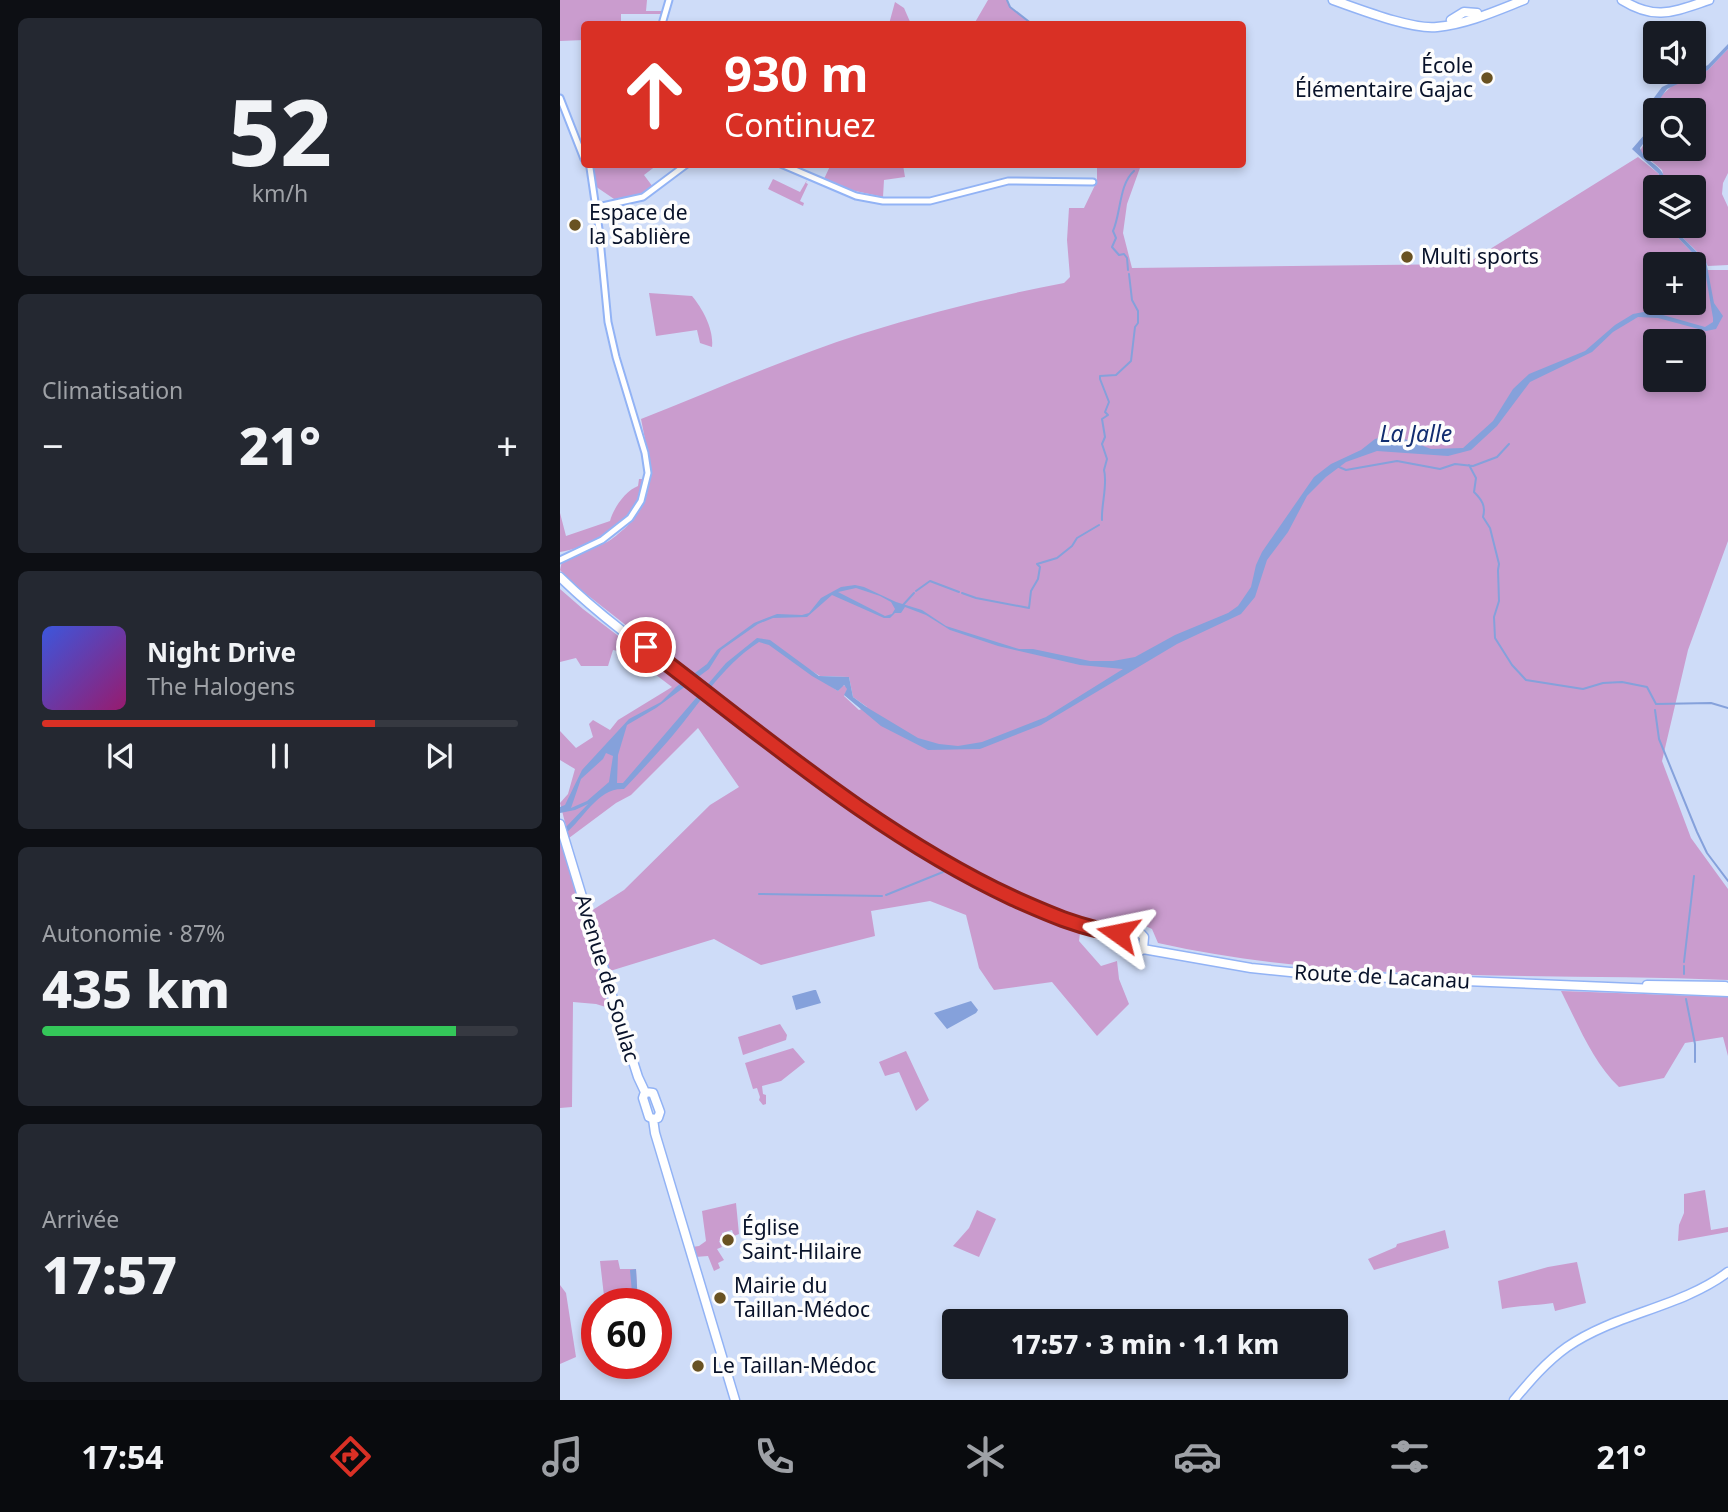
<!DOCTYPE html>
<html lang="fr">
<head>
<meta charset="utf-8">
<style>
  :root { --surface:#171b24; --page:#242831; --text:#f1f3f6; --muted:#9ea1a6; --line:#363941; --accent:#d93025 }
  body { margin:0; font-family:"Noto Sans",sans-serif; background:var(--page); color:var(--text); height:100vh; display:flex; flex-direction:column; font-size:26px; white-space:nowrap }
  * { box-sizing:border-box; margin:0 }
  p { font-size:23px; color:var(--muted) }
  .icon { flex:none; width:38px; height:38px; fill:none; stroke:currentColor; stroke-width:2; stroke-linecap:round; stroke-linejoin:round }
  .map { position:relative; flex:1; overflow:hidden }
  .drawer { display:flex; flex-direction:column; gap:18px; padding:18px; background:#0d0f14; width:560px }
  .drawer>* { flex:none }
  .hud { position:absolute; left:21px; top:21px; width:665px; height:147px; border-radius:7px; box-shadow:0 4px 10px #0003; background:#d93025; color:#fff; overflow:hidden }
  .controls { position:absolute; left:1083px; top:21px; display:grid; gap:14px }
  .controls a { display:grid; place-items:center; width:63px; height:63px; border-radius:7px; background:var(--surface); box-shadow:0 4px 10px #0003; font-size:35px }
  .speed { position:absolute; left:21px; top:1288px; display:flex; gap:14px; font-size:35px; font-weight:700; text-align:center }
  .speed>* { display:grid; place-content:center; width:91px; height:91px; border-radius:50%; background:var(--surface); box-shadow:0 4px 10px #0003; line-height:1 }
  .speed .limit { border:10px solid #d22; background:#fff; color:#111 }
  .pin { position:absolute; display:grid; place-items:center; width:60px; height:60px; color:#fff; margin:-30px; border:4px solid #fff; border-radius:50%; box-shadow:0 2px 7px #0007 }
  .me { position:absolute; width:77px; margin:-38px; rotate:282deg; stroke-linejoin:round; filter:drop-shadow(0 0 5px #0008) }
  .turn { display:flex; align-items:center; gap:24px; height:147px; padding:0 28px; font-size:32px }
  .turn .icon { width:91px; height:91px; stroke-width:2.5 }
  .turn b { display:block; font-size:49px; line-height:60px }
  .big { font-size:52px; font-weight:800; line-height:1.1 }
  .drawer .card { flex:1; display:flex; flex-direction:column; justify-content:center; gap:10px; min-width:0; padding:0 24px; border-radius:10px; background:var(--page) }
  .drawer .dial { align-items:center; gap:0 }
  .dial b { font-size:91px; line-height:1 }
  .song { display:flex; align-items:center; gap:21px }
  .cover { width:84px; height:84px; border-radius:10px; background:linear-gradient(135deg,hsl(230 70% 55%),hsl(320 70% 35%)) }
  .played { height:7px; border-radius:4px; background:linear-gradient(90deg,var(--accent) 70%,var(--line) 70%) }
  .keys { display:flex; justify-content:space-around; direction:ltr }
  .heat { display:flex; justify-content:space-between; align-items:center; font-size:38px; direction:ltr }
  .charge { height:10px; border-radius:5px; background:linear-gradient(90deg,#34c759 87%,var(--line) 0) }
  .trip { position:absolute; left:382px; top:1309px; width:406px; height:70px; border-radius:7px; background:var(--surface); box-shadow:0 4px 10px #0003; font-weight:800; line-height:70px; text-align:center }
  .tab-bar { display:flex; height:112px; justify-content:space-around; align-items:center; background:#090b0e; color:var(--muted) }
  .tab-bar .icon { width:49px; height:49px }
  .tab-bar .current { color:var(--accent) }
  .tab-bar b { font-size:32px; color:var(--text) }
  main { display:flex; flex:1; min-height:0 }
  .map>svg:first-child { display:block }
  .green { fill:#ca9cce; fill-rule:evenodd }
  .water { fill:#85a1db; fill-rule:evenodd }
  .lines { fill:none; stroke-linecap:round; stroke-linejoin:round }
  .stream { stroke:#85a1db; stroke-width:2 }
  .minor-casing { stroke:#92b3f5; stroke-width:9 }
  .major-casing { stroke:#92b3f5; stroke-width:11 }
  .minor { stroke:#fff; stroke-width:5 }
  .major { stroke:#fff; stroke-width:8 }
  .route-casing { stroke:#8d1f18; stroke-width:18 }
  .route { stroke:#d93025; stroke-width:12 }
  .poi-dot { fill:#695222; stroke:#fdfdfd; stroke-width:2.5 }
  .labels { text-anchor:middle; stroke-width:7; stroke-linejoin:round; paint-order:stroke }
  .poi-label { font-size:21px; fill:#08122a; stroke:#fdfdfd; text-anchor:start }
  .street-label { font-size:21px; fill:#08122a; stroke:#fdfdfd }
  .water-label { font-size:23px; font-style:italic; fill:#122d70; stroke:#fdfdfd }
</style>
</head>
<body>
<main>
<section class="drawer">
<div class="card dial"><b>52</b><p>km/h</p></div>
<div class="card"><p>Climatisation</p>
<div class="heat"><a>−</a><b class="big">21°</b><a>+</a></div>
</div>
<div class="card">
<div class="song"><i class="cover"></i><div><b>Night Drive</b><p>The Halogens</p></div></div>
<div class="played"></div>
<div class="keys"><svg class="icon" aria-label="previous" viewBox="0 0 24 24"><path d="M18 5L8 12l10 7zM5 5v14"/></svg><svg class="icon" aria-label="pause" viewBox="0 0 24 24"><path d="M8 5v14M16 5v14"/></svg><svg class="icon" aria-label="next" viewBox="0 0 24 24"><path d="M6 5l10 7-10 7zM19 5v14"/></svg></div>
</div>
<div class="card"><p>Autonomie · 87%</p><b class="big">435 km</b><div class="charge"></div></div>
<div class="card"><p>Arrivée</p><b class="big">17:57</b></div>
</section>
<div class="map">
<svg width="1168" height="1400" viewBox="0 0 1168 1400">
  <rect width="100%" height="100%" fill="#cedcf8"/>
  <path class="green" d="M0 0H87L86 11H103V14H61V24H24V40L0 41Z
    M428 0H447L450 7 472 24H414Z
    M335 2 344 8 351 24H329Z
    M1168 49V173L1163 183 1162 194 1168 207V265L1148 266C1142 254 1121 237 1111 226H1134V187H1102L1105 182 1102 170 1080 151 1093 128V112L1100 97 1113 85 1148 70ZM1096 110H1134V149H1096Z
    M1078 157 1099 174 1097 185 1087 191 1085 196 1095 211 1096 226H1107L1144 265 1135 270H1168V541L1128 650 1102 761 1131 838 1168 889V980C978 972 785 985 598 943L592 929C578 921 569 924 555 930 393 879 261 775 129 673 100 652 72 630 44 608 29 596 13 585 0 570L2 561C17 553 32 549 47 542 53 539 59 533 64 529 101 496 89 461 81 419 154 390 226 358 301 334 368 313 436 296 504 283L510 277 507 240 509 208H524L537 181V165H581L567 204 563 233 572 268 906 264ZM1096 264H1134V303H1096ZM1096 341H1134V380H1096ZM245 667 260 676 289 677 293 697 307 707 299 710 284 696 288 688 283 685 278 691 243 668Z
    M271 164 343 165 345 177 324 180 323 197 291 190 264 179Z
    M35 165H97L84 175 93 187 81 195 57 201 35 186 33 170Z
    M213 179 240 192 247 180 246 183 248 184 240 201 244 203 243 206 208 189Z
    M89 293 132 296C143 309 154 330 152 347L140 343 137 330 96 336Z
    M79 479H83C78 520 38 546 0 552V513L6 536 50 521C53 509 65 491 78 486Z
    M0 589 23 609 269 797 333 841 448 904 520 933 519 941 541 966 557 961 559 979 569 1004 537 1036 492 982 434 990 419 968 406 915 370 901 311 911 315 936 201 965 154 939 50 971 31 911 64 890 150 805 179 787 138 728 71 795 56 803 9 838 0 803 8 794 15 769 0 760V731L16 748 33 737 29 724 33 720 50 730 58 720 112 687 67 653 53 650 48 666H21L16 658 0 662Z
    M0 839 49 1008 36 1004 13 1002 12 1107 0 1108Z
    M571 932 580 935 582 944 576 951 566 949 563 944 564 936Z
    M1001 991 1168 997V1056L1163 1037 1125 1043 1104 1078 1059 1087C1032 1061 1018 1024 1001 991Z
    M220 1024 227 1035 226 1040 183 1055 178 1037Z
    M233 1048 245 1062 221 1081 202 1086 203 1094 206 1095V1104L203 1105 199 1100 200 1097 197 1088 193 1089 185 1063Z
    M346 1051 369 1100 356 1111 339 1072 325 1076 319 1062Z
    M1145 1190 1151 1230 1168 1227V1232L1118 1241 1119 1225 1124 1213V1194Z
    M176 1203 179 1234 174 1236 172 1230 162 1233V1240L159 1241 162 1247 157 1249 164 1260 158 1263 160 1268 154 1271 148 1256 135 1257 132 1247 139 1246 146 1241 142 1211Z
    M417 1210 436 1219 419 1257 393 1246 409 1228Z
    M885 1230 889 1248 814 1270 808 1259 836 1247 837 1244Z
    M58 1260 60 1269H76L78 1304H69L68 1293 44 1296 40 1261Z
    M1017 1262 1026 1303 995 1311 993 1303C976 1306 959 1305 942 1309L938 1281 988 1267Z
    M0 1285 6 1293 16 1357 0 1364Z"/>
  <path class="water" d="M1168 44V49L1148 70 1107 89 1094 107 1092 132 1080 148C1085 164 1109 166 1104 186L1096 187 1095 192 1091 195 1095 204V211L1085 194 1097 185 1099 174 1072 149 1085 134 1090 103 1102 87 1148 65Z
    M1107 226H1111L1146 261 1154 303 1163 316 1156 329 1146 331 1098 318 1078 317 1053 332 1032 352 970 382 937 426 911 450 888 456 817 451 786 462 766 477 747 496 728 532 707 560 695 597 681 614 617 644 481 725 420 749 368 750 321 726 284 695 287 689 284 685 278 691 252 676 209 645 199 642C161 666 137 708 108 741 94 757 79 773 64 789 39 787 24 818 6 833L5 828 28 804 15 810 0 813V807L5 805 22 770 69 719 101 702 116 687 147 664 157 650 194 623 217 614 242 615 249 613 261 598 281 587 295 585 304 587 336 602 362 610 386 626 459 649H473L530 661H553L575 657 615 635 668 613 678 606 691 587 696 565 702 552 754 477 771 464 801 450 815 439 826 436 842 438 871 449 903 448 933 421 953 389 969 374 1025 351 1055 325 1073 314 1089 311 1145 327 1153 322V318L1144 265ZM296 588 320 596 331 602 335 609 332 614 325 616 278 592ZM272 595 324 618H330L335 613H341L345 607 366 615 390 630 438 646 520 665 563 669 486 717 422 742 398 746 379 744 358 738 308 708 293 697 289 677 259 676 210 640 197 638 166 663 63 783H57L58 755 67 725 96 708 149 669 161 650 198 624 213 618 247 617ZM46 753 53 756 49 782 27 801 11 808 21 779 43 759Z
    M254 990H256L261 1003 236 1010 232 996Z
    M411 1001 418 1010 416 1013 387 1029 374 1013Z
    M76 1269 78 1304H73L70 1270Z"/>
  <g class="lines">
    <path class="stream" d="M447 0 450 7 472 24
      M575 167 576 164
      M1086 199 1096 213
      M568 270 567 258 564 254 559 255 552 247 556 238 553 231C561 213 559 184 574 171
      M909 465 916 478 914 492C922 500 926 506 923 517L930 528 939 564 938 570 939 601 934 617 935 638 952 665 966 680 1023 689 1043 683 1062 682 1087 687 1096 704 1151 703 1168 708
      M779 467 786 470 837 461 880 469 895 464 913 466 937 457 949 444
      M542 520C541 505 548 484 544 470L547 459 542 444 545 437 542 419 548 415 545 412 549 402 540 379V376L556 375 571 361 575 327 578 323V311L572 300 569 274
      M356 591 370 581 399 592
      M402 593 416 598 469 608 471 591 478 579 480 567 477 564 497 558 512 546 517 538 539 525
      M343 605 354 593
      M1095 710 1099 739 1137 832 1147 853 1168 881
      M199 894 322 896
      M326 895 383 872
      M1124 962 1134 876
      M1124 966V974
      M1126 999 1135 1044V1062"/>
    <g class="minor-casing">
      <path id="minor" d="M102 24 109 0
        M0 98 24 159
        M221 164 296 196 323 201H370L448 181 533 182
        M33 208 83 197 127 164
        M0 560 42 540 70 518 81 501 88 473 85 453 56 357 48 322 39 229 30 168"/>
    </g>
    <g class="major-casing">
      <path id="major" d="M773 0C799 9 852 30 877 27 907 24 936 11 964 0
        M1062 0C1096 21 1113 12 1149 0
        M891 20 904 12 917 13
        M0 577C49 625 107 664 162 705 235 760 307 819 387 864 419 882 452 898 487 912 510 922 538 928 559 943
        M0 824 54 1002 78 1077 85 1092 83 1098 89 1117 93 1119 95 1133 175 1400
        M543 930C548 932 556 935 562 933 573 930 576 927 584 937L583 949 575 954 563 951 559 943 563 933
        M583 949 691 968 760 975 1168 992
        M1087 985 1165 986
        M85 1092 93 1093 100 1112 98 1118 93 1119
        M954 1400C970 1381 986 1362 1007 1347 1056 1313 1120 1308 1168 1272"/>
    </g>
    <use href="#minor" class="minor"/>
    <use href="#major" class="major"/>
  </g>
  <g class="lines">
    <g class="route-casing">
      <path id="route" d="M86 647C204 736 318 835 453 898 487 913 522 929 558 933"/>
    </g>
    <use href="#route" class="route"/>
  </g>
  <g class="poi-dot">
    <circle cx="927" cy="78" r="7"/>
    <circle cx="15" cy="225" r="7"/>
    <circle cx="847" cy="257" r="7"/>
    <circle cx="168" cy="1240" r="7"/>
    <circle cx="160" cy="1298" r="7"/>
    <circle cx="138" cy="1366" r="7"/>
  </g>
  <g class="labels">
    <g class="poi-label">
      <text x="913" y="73" text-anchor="end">École<tspan x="913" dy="24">Élémentaire Gajac</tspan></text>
      <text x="29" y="220">Espace de<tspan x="29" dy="24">la Sablière</tspan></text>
      <text x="861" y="264">Multi sports</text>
      <text x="182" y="1235">Église<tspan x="182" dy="24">Saint-Hilaire</tspan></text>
      <text x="174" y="1293">Mairie du<tspan x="174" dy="24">Taillan-Médoc</tspan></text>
      <text x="152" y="1373">Le Taillan-Médoc</text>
    </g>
    <g class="street-label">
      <text transform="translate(822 977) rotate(3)" y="7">Route de Lacanau</text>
      <text transform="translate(47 978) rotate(73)" y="7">Avenue de Soulac</text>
    </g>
    <g class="water-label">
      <text x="856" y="442">La Jalle</text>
    </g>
  </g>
</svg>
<div class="controls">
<a><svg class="icon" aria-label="sound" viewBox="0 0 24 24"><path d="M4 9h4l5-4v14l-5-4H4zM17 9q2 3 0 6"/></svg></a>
<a><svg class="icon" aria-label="search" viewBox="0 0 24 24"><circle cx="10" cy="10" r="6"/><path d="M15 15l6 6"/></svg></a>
<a><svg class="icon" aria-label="layers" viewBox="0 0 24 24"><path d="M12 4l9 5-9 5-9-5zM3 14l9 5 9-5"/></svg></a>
<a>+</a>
<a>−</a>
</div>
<div class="speed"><div class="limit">60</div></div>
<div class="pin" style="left:86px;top:647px;background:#d93025"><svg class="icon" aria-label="arrive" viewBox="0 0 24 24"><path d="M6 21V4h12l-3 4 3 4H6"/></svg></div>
<svg class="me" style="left:558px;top:933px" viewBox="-20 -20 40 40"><path d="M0-17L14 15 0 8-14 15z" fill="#d93025" stroke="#fff" stroke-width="4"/></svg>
<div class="trip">17:57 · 3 min · 1.1 km</div>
<div class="hud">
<div class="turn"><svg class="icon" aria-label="ahead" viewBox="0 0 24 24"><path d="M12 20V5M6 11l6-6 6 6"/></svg><div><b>930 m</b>Continuez</div></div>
</div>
</div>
</main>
<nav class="tab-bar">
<b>17:54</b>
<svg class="icon current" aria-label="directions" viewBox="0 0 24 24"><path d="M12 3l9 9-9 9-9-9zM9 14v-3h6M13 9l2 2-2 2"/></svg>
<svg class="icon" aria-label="music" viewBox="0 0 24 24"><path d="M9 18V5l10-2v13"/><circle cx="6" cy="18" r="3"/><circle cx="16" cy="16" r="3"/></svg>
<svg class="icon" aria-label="phone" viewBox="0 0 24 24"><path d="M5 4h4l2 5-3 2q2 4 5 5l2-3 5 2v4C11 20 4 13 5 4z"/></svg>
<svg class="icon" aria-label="climate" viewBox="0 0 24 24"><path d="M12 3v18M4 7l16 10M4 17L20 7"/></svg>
<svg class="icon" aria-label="car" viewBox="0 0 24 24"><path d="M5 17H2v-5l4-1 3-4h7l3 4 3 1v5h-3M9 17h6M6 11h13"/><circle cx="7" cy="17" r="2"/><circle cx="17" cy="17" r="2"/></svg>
<svg class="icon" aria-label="filters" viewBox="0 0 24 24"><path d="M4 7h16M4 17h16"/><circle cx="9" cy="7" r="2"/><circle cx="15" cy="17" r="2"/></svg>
<b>21°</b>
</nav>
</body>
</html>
